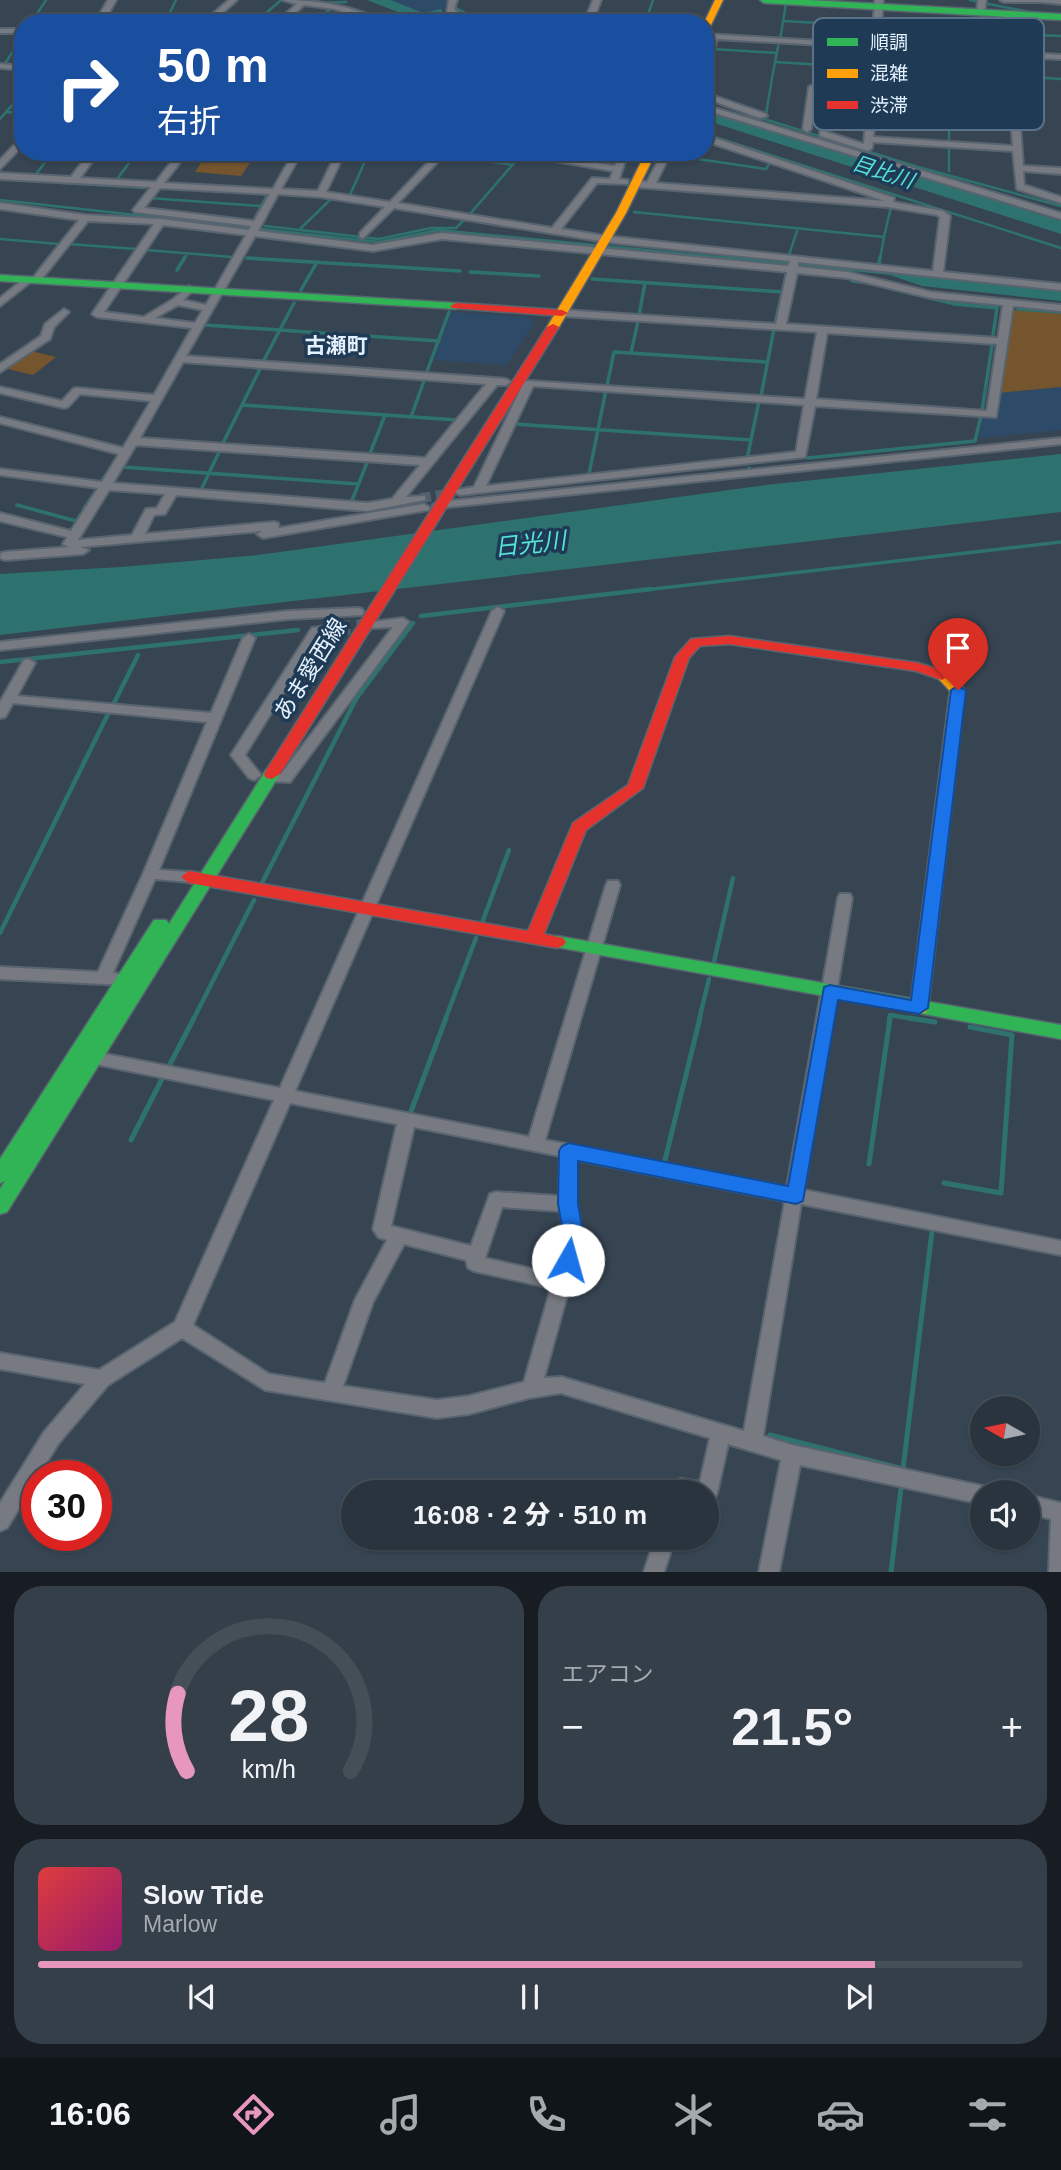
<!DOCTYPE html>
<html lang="ja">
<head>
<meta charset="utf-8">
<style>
  :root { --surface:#29343e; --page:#353f49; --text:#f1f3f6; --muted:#a5aab0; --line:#454f58; --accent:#e797bd }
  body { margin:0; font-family:Helvetica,"Noto Sans JP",sans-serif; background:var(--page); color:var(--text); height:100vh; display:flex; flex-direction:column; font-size:26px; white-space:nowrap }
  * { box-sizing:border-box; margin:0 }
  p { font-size:23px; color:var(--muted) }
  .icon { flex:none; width:38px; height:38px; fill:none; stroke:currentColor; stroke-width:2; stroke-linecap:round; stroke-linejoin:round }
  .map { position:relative; height:1572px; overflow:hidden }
  .side { display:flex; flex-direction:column; gap:14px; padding:14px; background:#171d22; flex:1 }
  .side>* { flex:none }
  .banner { position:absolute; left:14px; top:14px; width:700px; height:147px; border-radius:28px; box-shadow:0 2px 5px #0004,0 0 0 2px var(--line); background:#1a4fa0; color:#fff; overflow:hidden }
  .needle { width:46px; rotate:279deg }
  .buttons { position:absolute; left:970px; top:1396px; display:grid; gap:14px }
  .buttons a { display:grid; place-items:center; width:70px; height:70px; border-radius:50%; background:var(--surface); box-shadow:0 2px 5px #0004,0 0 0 2px var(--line); font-size:35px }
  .speed { position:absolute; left:21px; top:1460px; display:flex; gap:14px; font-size:35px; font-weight:700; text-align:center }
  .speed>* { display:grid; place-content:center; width:91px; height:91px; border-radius:50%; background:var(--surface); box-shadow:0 2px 5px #0004,0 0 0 2px var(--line); line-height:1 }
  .speed .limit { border:10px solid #d22; background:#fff; color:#111 }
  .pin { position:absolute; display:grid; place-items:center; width:60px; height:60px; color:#fff; margin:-72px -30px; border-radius:50% 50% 50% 0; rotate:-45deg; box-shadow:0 0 7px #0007 }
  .pin .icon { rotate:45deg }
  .me { position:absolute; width:77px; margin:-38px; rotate:7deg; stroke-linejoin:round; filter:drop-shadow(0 0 5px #0008) }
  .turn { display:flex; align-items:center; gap:24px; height:147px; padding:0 28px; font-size:32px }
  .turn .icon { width:91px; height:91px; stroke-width:2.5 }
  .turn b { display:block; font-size:49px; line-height:60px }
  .big { font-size:52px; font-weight:800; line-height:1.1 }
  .side .widget { flex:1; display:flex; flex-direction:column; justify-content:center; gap:10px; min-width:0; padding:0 24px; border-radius:28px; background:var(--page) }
  .side .dial { align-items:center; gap:0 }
  .dial svg { height:182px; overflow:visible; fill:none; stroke:var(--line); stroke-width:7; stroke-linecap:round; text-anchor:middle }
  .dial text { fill:var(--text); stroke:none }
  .song { display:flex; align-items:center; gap:21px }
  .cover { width:84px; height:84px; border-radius:10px; background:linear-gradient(135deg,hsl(0 70% 55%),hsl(320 70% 35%)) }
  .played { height:7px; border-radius:4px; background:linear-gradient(90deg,var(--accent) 85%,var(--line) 85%) }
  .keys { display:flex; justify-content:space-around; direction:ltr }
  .heat { display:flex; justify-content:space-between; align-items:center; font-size:38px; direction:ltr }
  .side .tiles { flex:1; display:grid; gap:14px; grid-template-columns:1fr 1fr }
  .widget:last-child { grid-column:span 2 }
  .trip { position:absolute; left:341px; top:1480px; width:378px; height:70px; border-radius:35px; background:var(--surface); box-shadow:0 2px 5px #0004,0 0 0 2px var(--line); font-weight:800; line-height:70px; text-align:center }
  .menu { display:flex; height:112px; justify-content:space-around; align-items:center; background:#101519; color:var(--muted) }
  .menu .icon { width:49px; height:49px }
  .menu .selected { color:var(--accent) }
  .menu b { font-size:32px; color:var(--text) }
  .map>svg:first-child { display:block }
  .built { fill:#2d4b69 }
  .green { fill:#74552d }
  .water { fill:#2e726f }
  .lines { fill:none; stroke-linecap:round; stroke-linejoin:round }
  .stream-far3 { stroke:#2e726f; stroke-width:2.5 }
  .stream-far2 { stroke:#2e726f; stroke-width:3.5 }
  .stream-far1 { stroke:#2e726f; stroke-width:4.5 }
  .stream { stroke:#2e726f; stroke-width:5 }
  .street-tunnel-far1 { stroke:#515f6c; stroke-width:10; stroke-dasharray:10 5; stroke-linecap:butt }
  .street-tunnel { stroke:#515f6c; stroke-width:14; stroke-dasharray:14 7; stroke-linecap:butt }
  .street-casing { stroke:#58646f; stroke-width:4 }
  .fast-casing { stroke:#58646f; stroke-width:3 }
  .slow-casing { stroke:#58646f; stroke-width:3 }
  .jam-casing { stroke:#58646f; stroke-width:3 }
  .street { fill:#787a82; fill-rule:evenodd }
  .fast { fill:#30b455; fill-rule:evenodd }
  .slow { fill:#ff9f0a; fill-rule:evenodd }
  .jam { fill:#e5322d; fill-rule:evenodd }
  .route { fill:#1a73e8; stroke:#114b97; stroke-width:2 }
  .labels { text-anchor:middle; stroke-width:7; stroke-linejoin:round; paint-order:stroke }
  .far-water-label { font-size:21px; font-style:italic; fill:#55e2da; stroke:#1f3a54 }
  .far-quarter-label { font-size:21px; font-weight:bold; fill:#e3f0fd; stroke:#1f3a54 }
  .street-label { font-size:23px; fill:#e3f0fd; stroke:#1f3a54 }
  .water-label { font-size:24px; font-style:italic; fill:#55e2da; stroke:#1f3a54 }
  .key { fill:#1f3a54; stroke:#5a7187; stroke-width:2 }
  .key-label { font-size:19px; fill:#e3f0fd }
</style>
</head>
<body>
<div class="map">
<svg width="1061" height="1572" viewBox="0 0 1061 1572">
  <rect width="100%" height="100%" fill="#374553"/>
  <path class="built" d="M391 0H450L443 10 424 13Z
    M452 312 528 317 534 322 507 365 434 360Z
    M1061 387V430L979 438 983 416H996L998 393Z"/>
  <path class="green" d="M246 159 252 160 241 176 195 172 201 163H239Z
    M1012 310 1061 313V387L998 393Z
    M31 351 56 357 33 375 8 369Z"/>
  <path class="water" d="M367 0H391L423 13 441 9 445 16 455 23H427Z
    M705 111 1061 221V234L705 120Z
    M884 270 1061 288V301L922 286 884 273Z
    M1061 454V512L0 635V574L121 567 258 555 766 485Z"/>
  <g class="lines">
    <path class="stream-far3" d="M300 0 313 2
      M458 0 454 7 485 23
      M970 0 979 2
      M322 3 346 2
      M983 3 1035 13
      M595 20 645 23
      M783 21 874 26
      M31 23 46 0
      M165 23 176 0
      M255 23 281 0
      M314 23 331 8
      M645 23 653 0
      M880 26 1005 33
      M1013 34 1061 36
      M780 40 786 3
      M713 49 777 53
      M775 62 871 68
      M4 65 23 36
      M877 68 1008 76
      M948 72 949 94
      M1016 76 1061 79
      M771 83 779 42
      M949 96V142
      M706 98 744 112
      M6 112 23 93
      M766 114 771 85
      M755 116 918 167 1061 206
      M0 119 6 112 23 113
      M705 134 1061 248
      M949 145V171
      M424 152 435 154
      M445 155 513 165
      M671 155 766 169 770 162
      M33 178 53 152
      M115 182 137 152
      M63 183 144 188
      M350 195 369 152
      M150 198 261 206
      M0 200 379 242 438 230 739 259
      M634 212 884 237 891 207
      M470 214 520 156
      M253 221 267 195
      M265 226 379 239 431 228H456L465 219
      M299 230 332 198 337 199
      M0 239 59 244
      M68 244 137 249
      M146 250 232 257
      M789 255 798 228
      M247 258 258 259
      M48 259 59 244
      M184 259 188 253
      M880 259 884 237"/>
    <path class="stream-far2" d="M721 257 889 273
      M247 258 460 271
      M879 264 880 257
      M177 270 185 257
      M38 271 49 257
      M470 272 539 276
      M592 279 783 292
      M852 281 869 283
      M881 286 955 304 997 308 993 335
      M301 290 317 262
      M1018 309 1061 312
      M639 315 645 283
      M775 324 786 276
      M205 325 439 341
      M631 353 638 321
      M263 362 294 303
      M426 374 449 312
      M607 386 614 352 767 362
      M761 396 774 329
      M242 405 457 420
      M982 411 992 345
      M411 417 425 378
      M514 424 751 440
      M222 445 261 367
      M369 456 385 415
      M808 458 975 441 981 416
      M746 464 759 401
      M123 467 358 484
      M749 468 751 470
      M589 474 606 390
      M102 481 111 467
      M200 492 220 450
      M351 503 368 460
      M17 505 76 521 81 514
      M83 510 97 489
      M636 591 1061 542"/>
    <path class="stream-far1" d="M421 616 651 589
      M0 662 298 630
      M114 703 138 655
      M262 883 356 699 413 623
      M482 923 509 850
      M0 933 109 712
      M714 962 733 878
      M193 1020 254 900
      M445 1020 476 938
      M699 1020 709 979
      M889 1020 890 1015 920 1020"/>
    <path class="stream" d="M909 1018 935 1022
      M168 1068 194 1018
      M410 1114 446 1018
      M131 1140 163 1077
      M664 1164 700 1018
      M869 1164 890 1018
      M944 1183 1001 1193 1012 1035 970 1027
      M770 1435 903 1469 932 1231
      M891 1572 901 1488"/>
    <path class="street-tunnel-far1" d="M421 498 454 493"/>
    <path class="street-tunnel" d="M336 629 373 625"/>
    <g class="street-casing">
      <path id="street" d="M108 0H116L103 23H95Z
        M229 0H237L211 23H202Z
        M283 0C317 0 355 6 385 23H373L335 9 304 5 284 23H275L297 4Z
        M449 0H457L454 9 469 23H460L447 12Z
        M593 0H601L592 23H584Z
        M875 0H883L880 44 1007 51 1004 14 1008 12 1012 14 1015 52 1061 55V59L1015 57 1023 166 1061 168V174L1023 171 1024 185 1061 197V203L1017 189 1013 151 873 142 872 148 868 151 820 136V132L823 131 864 144 872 48 717 39 709 67 705 69V52L709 39 705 38V34L872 44ZM879 49 1007 56 1013 146 873 137Z
        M978 0H986L984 14 977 12Z
        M1000 0H1061V4L1041 2H1004Z
        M392 21 409 23H388Z
        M0 29H23V33H0Z
        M0 64 23 66V70L0 68Z
        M813 85 817 87 811 129 807 132 803 129 809 87Z
        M705 93 766 114 767 116 760 118 705 98Z
        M705 105 1061 213V219L705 110Z
        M705 135 894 198 893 202 943 211 950 216 943 272 1061 284V290L798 262V267L847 272 931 292 1061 305V311L1013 306 996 417 815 406 805 457 460 495 454 492 456 490 474 487 522 386 514 384V380L805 399 817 332 562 316 557 313 562 310 776 324 787 272 442 239 373 251 255 236 186 356 494 378 506 379 511 382 506 385H497L406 497 425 496V500L367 511 176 495 165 514 154 515 145 534 274 522 278 523 279 528 424 504 430 508 428 510 263 538 257 534 262 531 80 547 89 550 83 554 5 560 0 558 1 553 5 552 69 547 63 544 67 537 0 521V513L71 531 98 488 0 475V469L102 482 119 454 0 423V417L123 448 151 401 80 394 68 407 64 408 0 393V387L62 401 73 389 77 388 154 395 192 328 97 317 92 314 154 224 88 221 40 281 33 280 0 306V298L26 277 33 278 79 220 0 209V203L85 215 160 219 249 230 251 226 135 212 133 210 151 187 0 179V173L71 177 90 152H99L80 178 156 182 179 152H188L164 183 273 189 294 152H302L281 189 318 191 337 152H345L326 192 390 202 438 152H447L398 203 552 228 592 178 610 179 613 171 502 152H525L615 166 620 152H628L619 179 628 180V184L597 183 561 229 606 236 933 271 940 217 937 215 888 207 637 187 633 184 637 181 647 182 663 152H671L656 183 885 201 705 141ZM160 188 270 194 254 221 144 208ZM278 194 321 197 385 207 360 233V237L363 238 394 208 606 242 790 261 788 266 442 233 373 245 258 231ZM163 225 246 235 206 305 183 300 194 289 189 286 172 300 144 317 104 312ZM797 273 847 278 931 298 1003 305 998 338 786 324ZM178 305 203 310 195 323 155 318ZM827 333 997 344 987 411 816 399ZM183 362 486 384 425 458 140 438ZM533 386 804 405 796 452 486 486ZM136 445 420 465 392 499 367 503 113 483ZM109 490 165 494 157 508 146 509 132 535 78 540Z
        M23 136V145L0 169V160Z
        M64 309 69 312 54 327 50 339 0 372V364L41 336 45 324Z
        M1061 438V444L439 508 433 505 439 502Z
        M498 607 504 611 295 1091 529 1137 606 885 608 881H618L620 885 545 1140 787 1187 838 898 840 894H850L852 898 804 1190 1061 1241V1255L801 1204 763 1436 792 1445 982 1486 989 1488 991 1493H982V1504L800 1465 779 1572H759L781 1460 728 1444 717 1493 714 1500 707 1502V1493H670L674 1481 681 1479 700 1482 710 1438 561 1393 529 1398 469 1414 437 1418 265 1390 182 1338 108 1385 58 1444 39 1475H37V1479L7 1528 0 1531V1503L44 1432 85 1384 0 1369V1353L99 1370 175 1322 274 1100 95 1064 89 1062 87 1058 89 1054 95 1052 280 1088 492 611ZM290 1103 397 1124 373 1229 378 1237 387 1240 355 1300 325 1383 269 1374 193 1325ZM414 1127 560 1156 559 1196 496 1192 490 1194 471 1246 391 1226ZM577 1160 785 1201 744 1431 561 1377 544 1378 583 1238 577 1204ZM502 1207 560 1211 565 1238 555 1274 485 1258ZM404 1244 466 1260 468 1268 474 1271 551 1288 524 1382 469 1396 437 1400 343 1386 373 1302Z
        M358 608 362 609 364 612 362 615 289 619 0 650V642L289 611Z
        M403 618 409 622 290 782 264 781 262 778 264 775 281 774 393 627 372 628 370 625 372 622Z
        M336 625 340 626 342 629 340 632 320 634 245 755 261 775 254 780 249 778 231 755 312 628Z
        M249 634 255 638 159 870 189 872 196 877 189 882 155 879 113 973 131 975 133 979 131 983 125 985 0 979V967L98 972 143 874 207 722 13 703 5 717 0 718V702L24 660 29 659 35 663 17 696 211 713 243 638Z
        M1027 1495 1061 1503V1572H1049L1051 1519 1027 1513Z
        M655 1538H675L664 1572H644Z"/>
    </g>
    <g class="fast-casing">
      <path id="fast" d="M760 0H808L1061 14V20L764 3Z
        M0 275 456 303 462 306 456 309 0 281Z
        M272 769 280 774 7 1212 0 1214V1189L5 1181 0 1183V1159L154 920H166L169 924 164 932 266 770Z
        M557 936 1061 1025V1039L551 946 548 942 551 938Z"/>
    </g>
    <g class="slow-casing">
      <path id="slow" d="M715 0H723L709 29 705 32 704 23Z
        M646 152H656L626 213 559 327 549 329 547 327 616 213Z
        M942 670 947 672 965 690 928 1008 925 1013H913L910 1008 950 691 935 675Z"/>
    </g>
    <g class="jam-casing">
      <path id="jam" d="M456 303 562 310 568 313 562 316 452 308 450 306Z
        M553 324 559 327 280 774 272 779 266 778 264 774 547 327Z
        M729 636 918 663 947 672 949 675 942 680 916 671 729 644 700 646 689 658 643 788 586 830 544 934 563 938 566 942 563 946 557 948 189 883 181 877 189 871 528 931 573 823 628 785 675 657 691 639Z"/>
    </g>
    <use href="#street" class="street"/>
    <use href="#fast" class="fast"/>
    <use href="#slow" class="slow"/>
    <use href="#jam" class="jam"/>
  </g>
  <path class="route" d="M958 686 966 690 928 1008 919 1014 838 1000 803 1201 796 1204 578 1161V1204L584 1238 575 1266 568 1269 561 1266 558 1260 564 1238 558 1204 559 1151 562 1146 569 1143 788 1186 824 987 830 985 911 1000 951 690Z"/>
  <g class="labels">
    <g class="far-water-label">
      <text transform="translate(883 172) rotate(18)" y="7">目比川</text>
    </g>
    <g class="far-quarter-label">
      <text x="336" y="353">古瀬町</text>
    </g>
    <g class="street-label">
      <text transform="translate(310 669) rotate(-58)" y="8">あま愛西線</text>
    </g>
    <g class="water-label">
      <text transform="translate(530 544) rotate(-6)" y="8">日光川</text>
    </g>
  </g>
  <rect x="813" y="18" width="231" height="112" rx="10" class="key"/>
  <rect x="827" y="38" width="31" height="8" fill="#30b455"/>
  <rect x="827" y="69" width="31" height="9" fill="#ff9f0a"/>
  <rect x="827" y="101" width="31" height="8" fill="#e5322d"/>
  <g class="key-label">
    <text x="870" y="49">順調</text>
    <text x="870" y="80">混雑</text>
    <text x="870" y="112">渋滞</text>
  </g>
</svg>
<div class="buttons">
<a><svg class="needle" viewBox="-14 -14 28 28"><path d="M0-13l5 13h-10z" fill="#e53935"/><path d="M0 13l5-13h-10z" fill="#a5aab0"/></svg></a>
<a><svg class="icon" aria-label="sound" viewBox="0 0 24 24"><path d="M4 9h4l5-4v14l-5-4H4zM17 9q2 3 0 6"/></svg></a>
</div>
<div class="speed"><div class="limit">30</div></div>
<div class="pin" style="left:958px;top:690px;background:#d93025"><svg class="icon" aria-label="arrive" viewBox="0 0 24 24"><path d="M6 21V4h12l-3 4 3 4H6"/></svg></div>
<svg class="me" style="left:568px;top:1260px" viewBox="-20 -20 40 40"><circle r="19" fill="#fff"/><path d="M0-13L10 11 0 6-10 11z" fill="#1a73e8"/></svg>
<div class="trip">16:08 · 2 分 · 510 m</div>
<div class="banner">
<div class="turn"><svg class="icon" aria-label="right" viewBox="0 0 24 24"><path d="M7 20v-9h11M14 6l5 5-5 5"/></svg><div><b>50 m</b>右折</div></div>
</div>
</div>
<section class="side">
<div class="tiles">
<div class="widget dial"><svg viewBox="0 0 100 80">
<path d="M14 69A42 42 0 1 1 86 69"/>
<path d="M14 69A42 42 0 0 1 10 35" stroke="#e797bd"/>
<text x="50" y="56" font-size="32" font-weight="700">28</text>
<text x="50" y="72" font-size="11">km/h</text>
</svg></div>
<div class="widget"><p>エアコン</p>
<div class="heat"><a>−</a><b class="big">21.5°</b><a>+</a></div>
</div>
<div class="widget">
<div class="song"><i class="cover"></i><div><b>Slow Tide</b><p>Marlow</p></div></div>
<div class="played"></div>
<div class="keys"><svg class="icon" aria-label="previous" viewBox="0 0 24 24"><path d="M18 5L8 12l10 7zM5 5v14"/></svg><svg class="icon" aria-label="pause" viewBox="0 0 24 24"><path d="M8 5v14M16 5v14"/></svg><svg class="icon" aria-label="next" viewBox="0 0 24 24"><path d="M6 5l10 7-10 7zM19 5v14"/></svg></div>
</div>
</div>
</section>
<nav class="menu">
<b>16:06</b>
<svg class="icon selected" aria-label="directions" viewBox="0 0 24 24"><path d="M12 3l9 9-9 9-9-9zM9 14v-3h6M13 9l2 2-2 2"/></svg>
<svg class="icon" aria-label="music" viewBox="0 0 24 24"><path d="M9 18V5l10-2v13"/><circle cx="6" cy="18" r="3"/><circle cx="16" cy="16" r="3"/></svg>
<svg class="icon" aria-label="phone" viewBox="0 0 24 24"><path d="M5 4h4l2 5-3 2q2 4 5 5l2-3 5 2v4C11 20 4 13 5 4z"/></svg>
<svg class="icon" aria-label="climate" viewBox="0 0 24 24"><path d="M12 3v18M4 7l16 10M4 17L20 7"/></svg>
<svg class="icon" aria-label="car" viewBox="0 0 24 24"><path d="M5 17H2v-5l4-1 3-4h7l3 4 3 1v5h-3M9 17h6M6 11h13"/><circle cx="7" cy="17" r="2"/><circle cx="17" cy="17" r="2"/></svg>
<svg class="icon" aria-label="filters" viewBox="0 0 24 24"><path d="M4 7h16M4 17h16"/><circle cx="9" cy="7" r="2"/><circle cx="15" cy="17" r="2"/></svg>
</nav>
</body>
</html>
